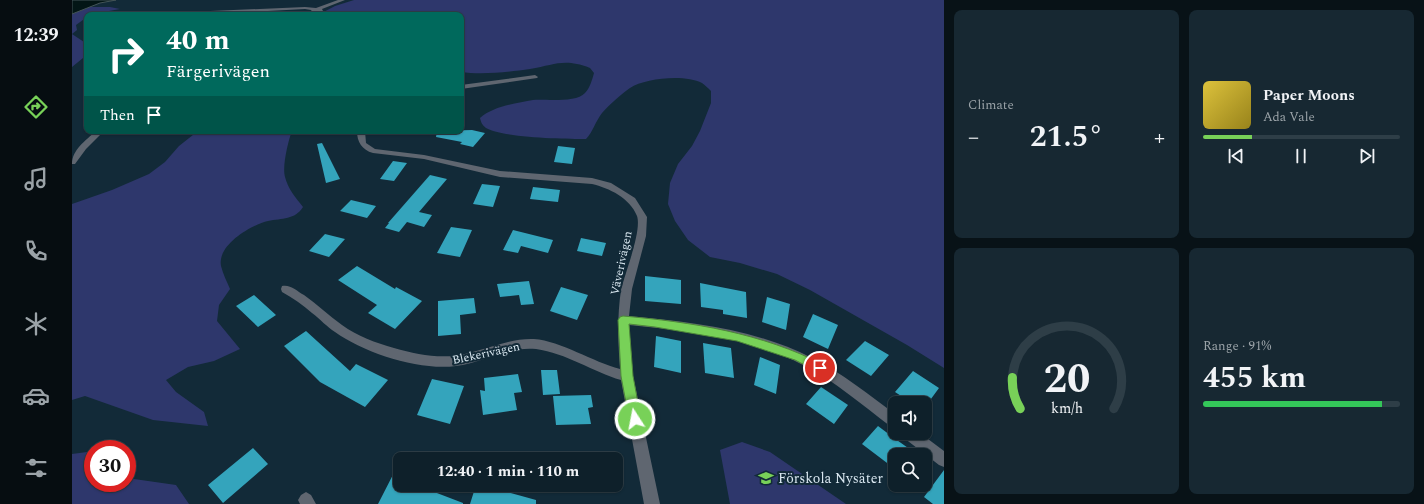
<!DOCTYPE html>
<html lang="en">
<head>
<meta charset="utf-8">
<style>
  :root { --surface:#0e202a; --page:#172832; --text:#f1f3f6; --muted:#9ba3a8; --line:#2e3e47; --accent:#78d158 }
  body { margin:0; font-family:Spectral,serif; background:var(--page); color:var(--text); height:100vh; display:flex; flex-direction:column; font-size:15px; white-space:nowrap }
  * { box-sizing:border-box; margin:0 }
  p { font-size:13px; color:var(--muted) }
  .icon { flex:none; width:22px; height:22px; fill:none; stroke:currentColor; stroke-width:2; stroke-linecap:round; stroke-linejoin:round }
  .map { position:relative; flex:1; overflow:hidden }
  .side { display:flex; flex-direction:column; gap:10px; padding:10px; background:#081217; width:480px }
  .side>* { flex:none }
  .top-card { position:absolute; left:12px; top:12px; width:380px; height:122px; border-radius:8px; box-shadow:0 1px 3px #0004,0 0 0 1px var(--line); background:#00695c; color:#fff; overflow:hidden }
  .tools { position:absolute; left:816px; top:396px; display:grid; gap:8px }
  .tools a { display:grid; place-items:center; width:44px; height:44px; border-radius:8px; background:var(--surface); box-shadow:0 1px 3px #0004,0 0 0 1px var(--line); font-size:20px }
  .speed { position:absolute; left:12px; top:440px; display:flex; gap:8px; font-size:20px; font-weight:700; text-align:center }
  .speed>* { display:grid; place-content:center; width:52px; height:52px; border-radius:50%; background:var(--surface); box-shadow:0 1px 3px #0004,0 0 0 1px var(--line); line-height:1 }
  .speed .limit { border:6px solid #d22; background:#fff; color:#111 }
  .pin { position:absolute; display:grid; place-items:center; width:34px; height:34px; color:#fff; margin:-17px; border:2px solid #fff; border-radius:50%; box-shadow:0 1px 4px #0007 }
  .me { position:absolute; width:44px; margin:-22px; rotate:349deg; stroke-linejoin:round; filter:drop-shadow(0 0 3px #0008) }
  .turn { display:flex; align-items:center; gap:14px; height:84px; padding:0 16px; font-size:18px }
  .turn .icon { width:52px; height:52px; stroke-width:2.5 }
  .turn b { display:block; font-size:28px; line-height:34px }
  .then { display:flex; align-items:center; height:38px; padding:0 16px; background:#0003; gap:8px; font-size:15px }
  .big { font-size:30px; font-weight:700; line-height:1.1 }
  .side .tile { flex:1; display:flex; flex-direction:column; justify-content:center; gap:6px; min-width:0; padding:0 14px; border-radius:8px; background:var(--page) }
  .side .dial { align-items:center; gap:0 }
  .dial svg { height:104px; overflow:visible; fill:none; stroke:var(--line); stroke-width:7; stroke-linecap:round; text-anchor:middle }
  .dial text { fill:var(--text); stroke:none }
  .song { display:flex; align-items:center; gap:12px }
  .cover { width:48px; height:48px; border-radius:6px; background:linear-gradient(135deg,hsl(50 70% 55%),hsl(50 70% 35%)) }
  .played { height:4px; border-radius:2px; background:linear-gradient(90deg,var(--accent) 25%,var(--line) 25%) }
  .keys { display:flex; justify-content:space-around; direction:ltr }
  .heat { display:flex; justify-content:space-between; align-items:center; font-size:22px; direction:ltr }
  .charge { height:6px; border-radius:3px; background:linear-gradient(90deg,#34c759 91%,var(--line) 0) }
  .side .tiles { flex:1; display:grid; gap:10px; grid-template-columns:repeat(2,1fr) }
  .trip { position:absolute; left:321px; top:452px; width:230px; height:40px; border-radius:8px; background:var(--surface); box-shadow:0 1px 3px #0004,0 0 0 1px var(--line); font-weight:700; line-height:40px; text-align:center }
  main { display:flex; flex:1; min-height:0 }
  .menu { display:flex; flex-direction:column; width:72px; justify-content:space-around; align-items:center; background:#060d11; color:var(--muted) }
  .menu .icon { width:28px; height:28px }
  .menu .selected { color:var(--accent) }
  .menu b { font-size:18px; color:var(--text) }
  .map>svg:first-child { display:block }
  .green { fill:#2e376c }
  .water { fill:#031616; stroke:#445558 }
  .building { fill:#34a4bc }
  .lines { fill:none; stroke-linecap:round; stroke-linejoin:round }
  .minor { fill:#5f6670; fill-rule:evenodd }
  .route { fill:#78d158; stroke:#4e8839 }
  .labels { text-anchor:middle; stroke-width:4; stroke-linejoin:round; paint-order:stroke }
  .street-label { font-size:12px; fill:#dae8f1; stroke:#122a38 }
  .near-poi-label { font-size:14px; fill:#dae8f1; stroke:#122a38; text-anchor:start }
</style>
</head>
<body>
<main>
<nav class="menu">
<b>12:39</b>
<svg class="icon selected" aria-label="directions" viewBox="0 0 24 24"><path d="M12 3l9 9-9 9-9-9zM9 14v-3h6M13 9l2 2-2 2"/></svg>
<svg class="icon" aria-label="music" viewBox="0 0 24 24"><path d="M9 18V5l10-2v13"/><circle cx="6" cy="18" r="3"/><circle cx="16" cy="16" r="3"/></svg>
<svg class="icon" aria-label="phone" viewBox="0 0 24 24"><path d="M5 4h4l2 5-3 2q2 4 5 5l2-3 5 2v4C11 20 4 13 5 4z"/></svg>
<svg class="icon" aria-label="climate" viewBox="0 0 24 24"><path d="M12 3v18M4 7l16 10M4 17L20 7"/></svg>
<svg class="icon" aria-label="car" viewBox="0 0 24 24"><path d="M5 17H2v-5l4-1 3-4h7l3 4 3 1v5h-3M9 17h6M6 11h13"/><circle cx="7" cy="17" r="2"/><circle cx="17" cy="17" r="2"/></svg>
<svg class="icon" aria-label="filters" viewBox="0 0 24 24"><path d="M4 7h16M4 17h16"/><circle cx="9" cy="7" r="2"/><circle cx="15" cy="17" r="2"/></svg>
</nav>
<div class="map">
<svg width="872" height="504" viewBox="0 0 872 504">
  <rect width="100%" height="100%" fill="#122a38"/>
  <path class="green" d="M282 0H872V368L835 345 738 290 705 274 668 263 638 257 616 240 603 221 596 204 598 183 606 164 620 146 628 131 639 103V91C636 88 633 85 630 83 613 74 573 78 558 88 548 95 537 105 530 113 523 122 521 132 514 139 492 139 432 138 414 128 410 125 409 122 408 118 421 106 445 103 461 100 474 99 504 103 513 93 518 88 520 80 522 73L518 68C492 58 483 65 458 69 437 72 410 75 389 72V15H246L263 6Z
    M17 7H38L48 9 15 15V17L4 25 5 30 0 34 15 44V52L11 54V58L0 67V14Z
    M126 131H220C216 141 210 167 213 177 216 189 224 198 231 207 223 220 210 218 196 221 179 225 145 245 149 266 151 274 155 282 158 289L147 305 145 321 168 349 142 361 116 367 94 380 104 392 132 412 136 426 81 420 13 396 0 400V204L40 190 77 174 93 162 107 146Z
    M670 442 698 452 774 504H658L648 450Z
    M15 452 21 454V483H55V478L104 485 117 504H0V454Z"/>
  <path class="water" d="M0 0H44L28 3 0 14Z"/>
  <path class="building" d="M400 130 413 133 401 147 388 144 390 142 364 137 365 131Z
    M250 143 268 179 254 183 245 144Z
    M486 146 503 148 500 164 482 162Z
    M321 161 335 163 322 181 308 179Z
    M358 175 375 179 347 212 360 215 352 227 335 222 327 232 313 228 317 223H316Z
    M410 184 428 186 421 207 401 204Z
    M461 187 488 190 486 202 458 199Z
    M279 200 304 206 295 218 268 211Z
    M379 227 400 230 388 257 365 253Z
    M441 230 481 240 476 253 449 246 446 253 431 250Z
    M253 234 273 239 257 257 237 251Z
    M509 238 534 243 530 256 505 251Z
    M285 266 323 289 324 287 350 301 323 329 296 313 305 305 266 280Z
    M573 276 609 280V304L573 301Z
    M457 281 462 304 449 305 447 295 428 297 425 284Z
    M628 283 674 292 675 318 651 314V310L629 307Z
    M489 287 516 295 505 320 478 311Z
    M182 295 204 315 186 327 164 306Z
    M695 297 718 304 714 330 690 322Z
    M402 298 404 313 388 315 389 334 366 336V301Z
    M741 314 766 325 756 349 731 337Z
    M234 331 278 371 284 364 316 380 293 407 248 382 212 346Z
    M584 336 609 341V373L582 367Z
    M793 341 817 355 799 376 774 360Z
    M631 343 659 348 662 378 633 373Z
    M688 357 708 365 704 394 682 385Z
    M469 370H485L488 394 471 395Z
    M841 371 867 388 856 403H840L823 392Z
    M446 374 450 392 442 393 445 410 411 415 408 390 413 391 412 378Z
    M360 379 392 386 378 424 345 415Z
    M749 387 776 405 762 424 734 404Z
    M519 395 521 407 516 408 519 424 484 425 481 396Z
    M806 426 822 438 846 455H823V469L790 444Z
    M181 448 196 464 151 503 136 485Z
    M328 461V485H344L391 503V504H306Z
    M872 470V504H861L852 497Z
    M404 485H409L464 500V504H398Z"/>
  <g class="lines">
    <path class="minor" d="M266 0H273L250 9 251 11 241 13 239 10 233 9 124 15H90L93 13 233 7 244 8Z
      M463 75 466 77 465 78 389 89V85Z
      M24 131H32L14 149 3 164H0C0 150 13 141 24 131Z
      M285 131H293L294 143 303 149 352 155 428 171 520 178 539 183 563 198 575 217 574 236 560 289 557 316C619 322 684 329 740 358 770 373 796 394 823 414V428L818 426C790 405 763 381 731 365 678 337 616 331 557 325L561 376 588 504H572L549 380C521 372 494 353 464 349 437 346 410 363 384 366 348 371 292 353 263 332 255 327 248 319 240 313 231 305 221 298 210 292L209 289 210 286C218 284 225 291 232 295 245 304 257 316 270 325 285 336 304 343 322 348 347 355 372 360 397 353 418 348 440 338 462 339 489 341 521 362 548 369 546 342 545 317 549 290 553 273 570 231 565 216 558 198 537 188 520 184L428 177 352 159 301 153C290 150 285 142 285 131Z
      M830 433H848L872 451V467L867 465 832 438Z
      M234 492 239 495 244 504H228L226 500 229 495Z"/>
  </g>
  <path class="route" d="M551 316C620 322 690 333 752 365L754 368 752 372 748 373 723 360 665 341 583 327 557 324 561 376 569 419 568 423 563 425 559 423 557 419 549 376 546 320 548 317Z"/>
  <defs>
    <g id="school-bare" transform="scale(1.2)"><path d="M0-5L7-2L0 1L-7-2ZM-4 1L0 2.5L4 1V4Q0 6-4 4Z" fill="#78d158" stroke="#122a38" stroke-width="2.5" paint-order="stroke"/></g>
  </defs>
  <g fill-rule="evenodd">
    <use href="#school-bare" x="694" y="478"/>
  </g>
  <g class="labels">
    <g class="street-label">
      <text transform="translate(549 263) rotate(-78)" y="4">Väverivägen</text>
      <text transform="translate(414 353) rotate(-12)" y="4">Blekerivägen</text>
    </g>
    <g class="near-poi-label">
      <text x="706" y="483">Förskola Nysäter</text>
    </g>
  </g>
</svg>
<div class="tools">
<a><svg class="icon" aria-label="sound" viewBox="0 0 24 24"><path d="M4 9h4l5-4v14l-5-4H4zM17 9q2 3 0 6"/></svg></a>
<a><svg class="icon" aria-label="search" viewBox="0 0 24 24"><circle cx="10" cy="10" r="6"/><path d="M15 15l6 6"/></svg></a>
</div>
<div class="speed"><div class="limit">30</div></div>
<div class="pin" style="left:748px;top:368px;background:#d93025"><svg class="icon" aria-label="arrive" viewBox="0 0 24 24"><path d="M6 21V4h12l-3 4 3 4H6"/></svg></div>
<svg class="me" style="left:563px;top:419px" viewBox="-20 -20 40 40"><circle r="17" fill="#78d158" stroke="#fff" stroke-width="3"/><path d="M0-11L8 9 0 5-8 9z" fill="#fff"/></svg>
<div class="trip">12:40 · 1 min · 110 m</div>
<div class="top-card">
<div class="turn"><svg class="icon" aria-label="right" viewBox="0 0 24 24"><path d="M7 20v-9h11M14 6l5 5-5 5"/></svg><div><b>40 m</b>Färgerivägen</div></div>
<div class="then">Then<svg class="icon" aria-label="arrive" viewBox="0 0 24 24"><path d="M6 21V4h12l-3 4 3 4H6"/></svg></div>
</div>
</div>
<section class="side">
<div class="tiles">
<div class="tile"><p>Climate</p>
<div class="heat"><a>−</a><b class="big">21.5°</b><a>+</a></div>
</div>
<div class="tile">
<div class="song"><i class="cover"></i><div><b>Paper Moons</b><p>Ada Vale</p></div></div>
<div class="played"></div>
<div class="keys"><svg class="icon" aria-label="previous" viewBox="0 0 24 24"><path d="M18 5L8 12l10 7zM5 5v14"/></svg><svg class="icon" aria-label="pause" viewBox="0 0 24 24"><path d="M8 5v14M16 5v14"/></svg><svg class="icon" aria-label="next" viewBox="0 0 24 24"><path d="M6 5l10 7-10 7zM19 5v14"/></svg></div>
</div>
<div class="tile dial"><svg viewBox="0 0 100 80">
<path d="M14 69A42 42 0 1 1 86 69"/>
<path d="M14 69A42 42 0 0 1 8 45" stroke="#78d158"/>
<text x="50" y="56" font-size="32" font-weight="700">20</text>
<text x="50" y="72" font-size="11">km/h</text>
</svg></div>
<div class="tile"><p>Range · 91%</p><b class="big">455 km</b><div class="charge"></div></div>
</div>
</section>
</main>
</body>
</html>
